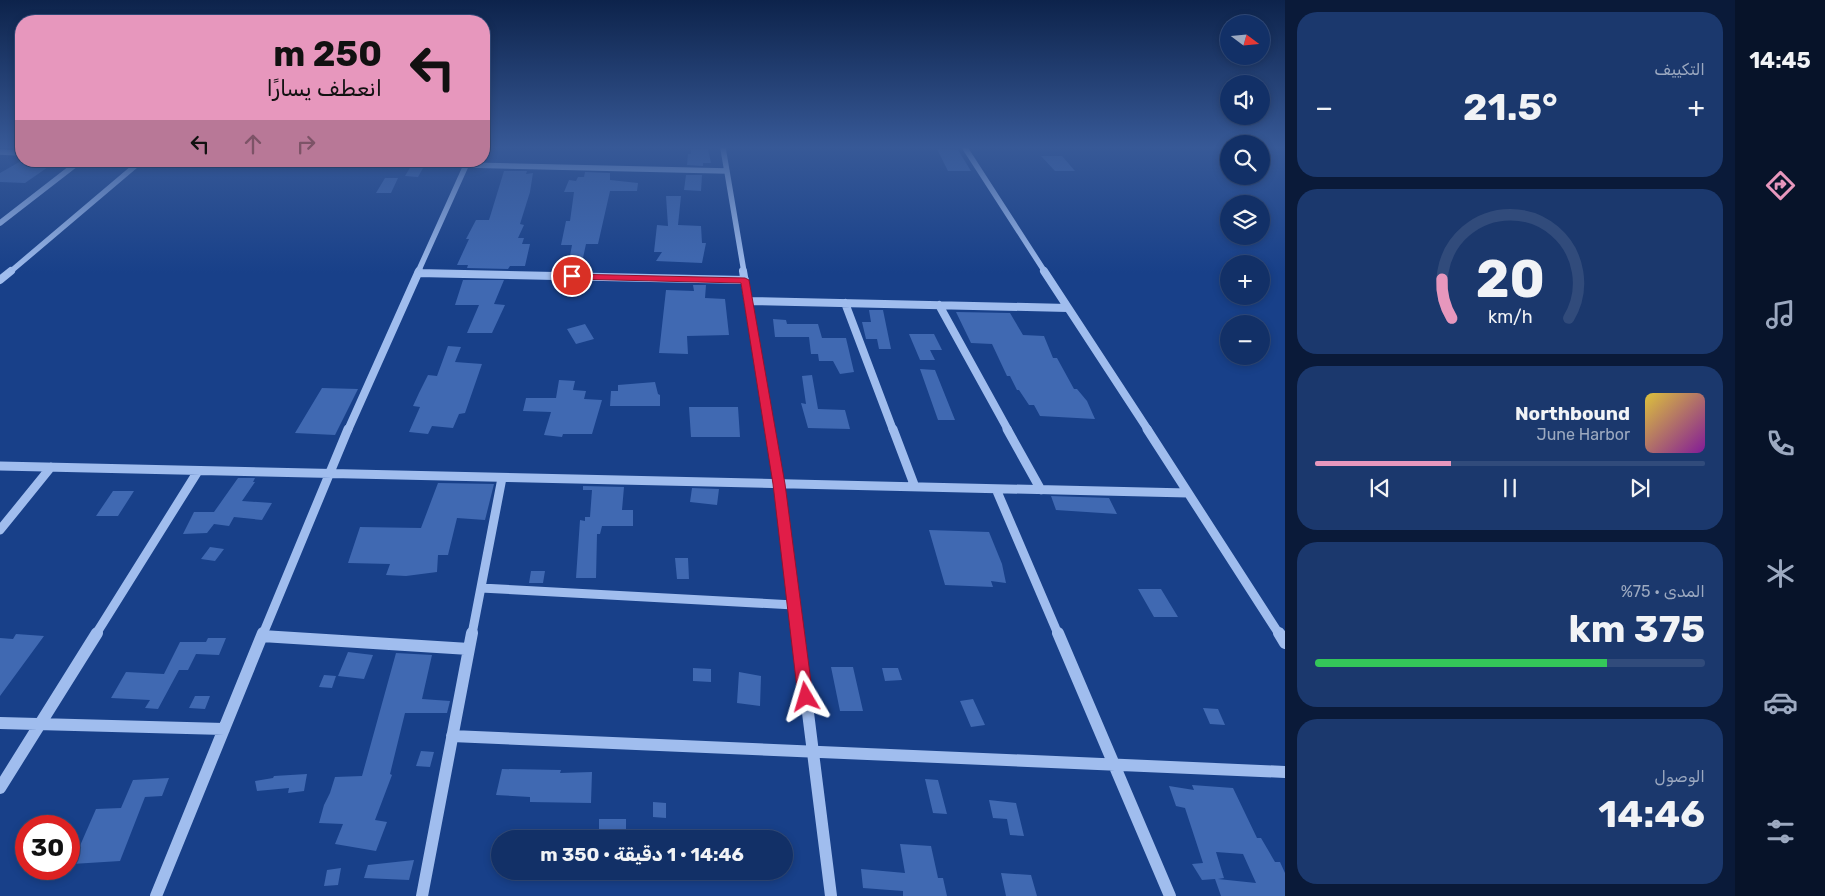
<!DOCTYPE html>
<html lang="ar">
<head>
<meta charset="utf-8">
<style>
  :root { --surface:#123067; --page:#1b386d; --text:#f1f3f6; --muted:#9ca9c0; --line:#314b7b; --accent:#e797bd }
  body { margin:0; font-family:Rubik,"Noto Sans Arabic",sans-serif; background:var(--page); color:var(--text); direction:rtl; height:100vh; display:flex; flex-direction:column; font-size:19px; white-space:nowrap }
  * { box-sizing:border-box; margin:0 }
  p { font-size:16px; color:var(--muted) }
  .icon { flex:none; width:28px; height:28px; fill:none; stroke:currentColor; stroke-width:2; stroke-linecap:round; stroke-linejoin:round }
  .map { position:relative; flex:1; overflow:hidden; direction:ltr }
  .details { display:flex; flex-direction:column; gap:12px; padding:12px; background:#0a1a39; width:450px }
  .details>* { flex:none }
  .hud { position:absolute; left:15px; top:15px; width:475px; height:152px; border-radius:20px; box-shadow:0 2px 8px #0003,0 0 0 1px var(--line); direction:rtl; background:#e797bd; color:#111; overflow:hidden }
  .needle { width:32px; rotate:106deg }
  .tools { position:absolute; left:1220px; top:15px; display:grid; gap:10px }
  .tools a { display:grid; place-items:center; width:50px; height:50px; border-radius:50%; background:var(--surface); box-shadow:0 2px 8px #0003,0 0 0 1px var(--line); font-size:25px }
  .speed { position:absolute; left:15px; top:815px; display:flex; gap:10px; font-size:25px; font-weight:700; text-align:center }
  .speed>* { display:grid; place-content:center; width:65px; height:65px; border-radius:50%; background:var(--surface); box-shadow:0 2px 8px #0003,0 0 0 1px var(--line); line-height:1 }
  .speed .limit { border:8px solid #d22; background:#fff; color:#111 }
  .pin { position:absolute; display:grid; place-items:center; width:42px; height:42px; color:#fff; margin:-21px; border:2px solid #fff; border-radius:50%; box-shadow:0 1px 5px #0007 }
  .me { position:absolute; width:55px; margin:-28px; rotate:353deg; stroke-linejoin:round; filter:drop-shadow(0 0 4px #0008) }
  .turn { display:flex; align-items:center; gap:18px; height:105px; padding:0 25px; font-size:22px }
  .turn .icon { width:65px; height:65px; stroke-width:2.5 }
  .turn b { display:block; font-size:35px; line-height:42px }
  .lanes { display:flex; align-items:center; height:48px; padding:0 25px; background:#0003; justify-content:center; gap:25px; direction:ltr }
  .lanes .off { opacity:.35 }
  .big { font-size:38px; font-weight:700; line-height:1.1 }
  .details .widget { flex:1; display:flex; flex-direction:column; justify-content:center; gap:8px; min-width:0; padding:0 18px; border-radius:20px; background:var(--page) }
  .details .dial { align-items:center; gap:0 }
  .dial svg { height:130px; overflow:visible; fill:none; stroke:var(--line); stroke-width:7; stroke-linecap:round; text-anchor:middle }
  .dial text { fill:var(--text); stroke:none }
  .song { display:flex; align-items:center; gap:15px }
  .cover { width:60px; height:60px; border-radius:8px; background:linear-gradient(135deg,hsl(50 70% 55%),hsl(290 70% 35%)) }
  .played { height:5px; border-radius:2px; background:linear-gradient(90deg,var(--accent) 35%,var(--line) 35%) }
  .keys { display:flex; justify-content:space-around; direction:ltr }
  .heat { display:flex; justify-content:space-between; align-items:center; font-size:28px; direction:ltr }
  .charge { height:8px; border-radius:4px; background:linear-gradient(90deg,#34c759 75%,var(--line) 0) }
  .trip { position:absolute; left:491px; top:830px; width:302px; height:50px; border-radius:25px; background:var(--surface); box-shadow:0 2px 8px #0003,0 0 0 1px var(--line); font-weight:700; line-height:50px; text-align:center; direction:rtl }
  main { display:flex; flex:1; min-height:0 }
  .tabs { display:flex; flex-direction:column; width:90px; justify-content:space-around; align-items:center; background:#071329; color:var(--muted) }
  .tabs .icon { width:35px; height:35px }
  .tabs .selected { color:var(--accent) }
  .tabs b { font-size:22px; color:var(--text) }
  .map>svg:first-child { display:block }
  .building { fill:#4069b2; fill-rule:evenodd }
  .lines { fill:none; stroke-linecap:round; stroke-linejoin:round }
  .minor-far3 { stroke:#a0bdee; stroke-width:5.5 }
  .minor-far2 { stroke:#a0bdee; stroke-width:8 }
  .minor-far1 { stroke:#a0bdee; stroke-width:9 }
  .minor { stroke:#a0bdee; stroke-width:12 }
  .route { fill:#e11d48; stroke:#92132f }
</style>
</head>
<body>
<main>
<nav class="tabs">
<b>14:45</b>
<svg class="icon selected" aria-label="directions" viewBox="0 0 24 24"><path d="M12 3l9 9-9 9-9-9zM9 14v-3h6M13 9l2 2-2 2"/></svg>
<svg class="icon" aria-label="music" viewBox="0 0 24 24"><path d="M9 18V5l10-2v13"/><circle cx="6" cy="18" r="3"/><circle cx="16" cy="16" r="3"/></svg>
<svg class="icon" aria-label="phone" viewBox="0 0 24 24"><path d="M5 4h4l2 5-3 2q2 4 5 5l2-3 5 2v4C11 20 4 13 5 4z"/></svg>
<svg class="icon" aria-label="climate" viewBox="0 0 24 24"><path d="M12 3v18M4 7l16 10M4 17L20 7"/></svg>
<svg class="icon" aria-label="car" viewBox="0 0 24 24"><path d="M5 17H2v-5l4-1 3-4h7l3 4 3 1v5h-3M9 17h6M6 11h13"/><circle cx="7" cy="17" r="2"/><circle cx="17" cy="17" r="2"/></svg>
<svg class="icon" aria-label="filters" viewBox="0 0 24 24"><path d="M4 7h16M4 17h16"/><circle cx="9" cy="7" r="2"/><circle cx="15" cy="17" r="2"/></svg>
</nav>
<section class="details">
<div class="widget"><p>التكييف</p>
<div class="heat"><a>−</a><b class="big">21.5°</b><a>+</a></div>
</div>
<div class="widget dial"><svg viewBox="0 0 100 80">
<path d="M14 69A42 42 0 1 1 86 69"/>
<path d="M14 69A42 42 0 0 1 8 45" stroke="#e797bd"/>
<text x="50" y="56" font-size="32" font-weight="700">20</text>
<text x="50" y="72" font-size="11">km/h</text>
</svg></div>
<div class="widget">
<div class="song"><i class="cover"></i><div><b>Northbound</b><p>June Harbor</p></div></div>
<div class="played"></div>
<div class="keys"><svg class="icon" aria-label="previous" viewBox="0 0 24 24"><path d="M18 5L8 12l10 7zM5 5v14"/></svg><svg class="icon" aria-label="pause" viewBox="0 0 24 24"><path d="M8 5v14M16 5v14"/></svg><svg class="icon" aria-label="next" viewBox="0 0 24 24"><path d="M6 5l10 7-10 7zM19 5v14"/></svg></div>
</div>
<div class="widget"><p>المدى · 75%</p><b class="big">375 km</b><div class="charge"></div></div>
<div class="widget"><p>الوصول</p><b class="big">14:46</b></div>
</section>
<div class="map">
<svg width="1285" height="896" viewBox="0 0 1285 896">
  <rect width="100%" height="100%" fill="#184089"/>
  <path class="building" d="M691 149H708L711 163H703V166L687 165 688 154H691Z
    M937 149 958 150 971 171H948Z
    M1041 156H1062L1075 171H1055Z
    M21 161H49L43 165H51L25 183 0 182V173Z
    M414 161H427L418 177 405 176Z
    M504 171H527L526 174 533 173 530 192 520 224 524 225 518 238H524L522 244H530L525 266H510L508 269 467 268 468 265H457L469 239H466L476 220H489Z
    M585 172 610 173V180L638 183 637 191H610L598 244H586L581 267 568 266 572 245H561L566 221H570L574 192H564L569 180 576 181 578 177H584Z
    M686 175H702L701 191 684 190Z
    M385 178H398L391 193H376Z
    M666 196H681L678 225 701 226 702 243H706L702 263 656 261 662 252H654L657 225 668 226Z
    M463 280H504L494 304 505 305 492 333H467L479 305H455Z
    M693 285H706L705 298 725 299 729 335 687 336 688 354 659 353 666 290 694 291Z
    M869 310H883L891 349H879L877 339H866L862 322H871Z
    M956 312 1010 313 1023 335 1044 336 1053 358H1057L1074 389H1077L1087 401 1095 419 1040 416 1034 405H1029L1019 390H1017L1010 376H1007L992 344 971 343Z
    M773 319 786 320 787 324H818L822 338H846L854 372 840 374 833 361H819L818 354H811L809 337H775Z
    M585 324 594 339 576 344 567 329Z
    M909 334H934L942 350H930L935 360H920Z
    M448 346 461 347 455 362 482 364 465 413 459 414 453 428 432 426 428 434 409 432 420 407 413 406 419 393 428 375 437 376Z
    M920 369 935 370 955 420H938Z
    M812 375 818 409 845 410 850 429 808 428 801 403 806 404 802 376Z
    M559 380 575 381 573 390 586 391 584 399 602 400 592 434H563L562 437 544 435 551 412 523 411 526 398H556Z
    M655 382 658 394 660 395V406H610L611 391H618V385Z
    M322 388 358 389 335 435 295 433Z
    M689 407H738L740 437H691Z
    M238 478H255L253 482H255L242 501 272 503 262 520 234 517 229 526 214 524 207 533 183 534 194 512H214Z
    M438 483 494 484 485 520 457 518 448 555H438L437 572 406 576 386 575 390 564 348 563 360 527 421 528Z
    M583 486 624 487 622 510H633V526H602L600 534H597L596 578H576L580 520 585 521V517H590L592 490H583Z
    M692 488 719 489 717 505 690 502Z
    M113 491H134L118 516H96Z
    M1051 496 1109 498 1117 514 1056 510Z
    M929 530 989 532 1002 564 1006 583 991 581 993 587 945 585Z
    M210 547 224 549 215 561 201 559Z
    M675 558H688L689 579H677Z
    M531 571H545L543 583H529Z
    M1138 589H1161L1178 617H1154Z
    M16 634 44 636 0 696V638L13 639Z
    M208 638H226L219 655 196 654 188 670H179L158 709 145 708 150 700 111 698 126 672 164 674 180 642H206Z
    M348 652 373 655 364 679 338 676Z
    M396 653 432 655 422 699 450 701 447 713H405L390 774 392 775 375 820 387 822 376 851 335 844 343 824 319 823 324 805 330 793 335 777 362 776Z
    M831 667H853L863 711H840Z
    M693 668 711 669V682L693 681Z
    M882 668H898L902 680 885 681Z
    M739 672 761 676 760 706 737 703Z
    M324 675 336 676 332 688 319 687Z
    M195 696H210L205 709 189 708Z
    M973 699 985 725 971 727 960 701Z
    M1203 708 1218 709 1225 725 1210 724Z
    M421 751 434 752 430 767 416 766Z
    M502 769 561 770 560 773 592 772 591 803 530 802V797L496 795Z
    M307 774 304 791 288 793 289 788 257 791 255 781 273 778 274 776Z
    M169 778 162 796 145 797 120 861 72 864 96 809 121 808 133 780Z
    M925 779 938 780 947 814 933 813Z
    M1192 785 1233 788 1257 838H1261L1275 862H1280L1285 873V896H1221L1215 879 1202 880 1192 864 1203 863 1185 808 1176 806 1169 786 1194 790ZM1216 852 1243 854 1256 883 1218 879 1224 878Z
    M989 800 1016 803 1024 836 1010 835 1007 819 993 818Z
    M653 802 666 803V818L653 817Z
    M599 819H626V839H599Z
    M900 844 931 846 938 878H943L947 896H903V891L863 888 861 869 905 873Z
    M414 860 409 880 364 878 368 865Z
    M341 868 338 885 324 886 327 870Z
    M1001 873 1031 875 1037 896H1006Z"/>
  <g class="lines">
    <path class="minor-far3" d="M723 148 744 272
      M965 148 1045 272
      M0 152 21 153
      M466 165 727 171
      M0 223 80 161
      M10 272 141 161
      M418 272 468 161"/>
    <path class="minor-far2" d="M743 271 770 430
      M1044 271 1148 430
      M418 273 745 280
      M0 280 11 271
      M748 301 1068 308
      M845 303 893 430
      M939 305 1008 430
      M348 430 419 271"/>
    <path class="minor-far1" d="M770 429 779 484 798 634
      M893 429 915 487
      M1007 429 1041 490
      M1147 429 1279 634
      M0 466 1188 493
      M996 489 1058 634
      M0 530 51 467
      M481 588 794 605
      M96 634 198 471
      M263 634 348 429
      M472 634 502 478"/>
    <path class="minor" d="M798 633 831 896
      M1058 633 1170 896
      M1279 633 1285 643
      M262 636 469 649
      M0 723 224 729
      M452 736 1285 772
      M0 788 97 633
      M156 896 263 633
      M422 896 472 633"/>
  </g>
  <linearGradient id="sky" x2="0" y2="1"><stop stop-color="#0d234b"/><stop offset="0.54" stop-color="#375997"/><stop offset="1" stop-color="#375997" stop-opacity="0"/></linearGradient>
  <rect width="1285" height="273" fill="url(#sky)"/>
  <path class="route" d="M569 274 745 278 749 280 785 484 813 697 811 702 806 704 800 702 798 697 773 484 741 283 572 279 567 276Z"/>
</svg>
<div class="tools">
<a><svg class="needle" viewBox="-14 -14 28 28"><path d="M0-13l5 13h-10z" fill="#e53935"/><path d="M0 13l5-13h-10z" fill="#9ca9c0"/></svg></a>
<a><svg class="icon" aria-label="sound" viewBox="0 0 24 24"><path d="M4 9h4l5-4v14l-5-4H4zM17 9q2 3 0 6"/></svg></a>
<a><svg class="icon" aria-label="search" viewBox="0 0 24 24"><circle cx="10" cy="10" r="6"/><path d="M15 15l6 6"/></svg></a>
<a><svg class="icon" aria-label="layers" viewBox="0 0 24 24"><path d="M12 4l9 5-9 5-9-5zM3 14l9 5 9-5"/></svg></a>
<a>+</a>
<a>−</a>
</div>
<div class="speed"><div class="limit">30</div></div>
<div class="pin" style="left:572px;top:276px;background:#d93025"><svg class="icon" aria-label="arrive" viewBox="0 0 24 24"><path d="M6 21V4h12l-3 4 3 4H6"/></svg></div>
<svg class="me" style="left:806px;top:697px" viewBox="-20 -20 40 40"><path d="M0-17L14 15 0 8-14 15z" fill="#e11d48" stroke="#fff" stroke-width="4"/></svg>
<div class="trip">14:46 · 1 دقيقة · 350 m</div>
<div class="hud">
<div class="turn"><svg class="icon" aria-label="left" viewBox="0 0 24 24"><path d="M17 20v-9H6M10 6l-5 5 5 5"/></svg><div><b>250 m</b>انعطف يسارًا</div></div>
<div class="lanes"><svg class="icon" aria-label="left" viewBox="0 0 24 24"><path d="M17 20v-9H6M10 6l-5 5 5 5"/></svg><svg class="icon off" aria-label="ahead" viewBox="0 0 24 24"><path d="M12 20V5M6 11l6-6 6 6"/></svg><svg class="icon off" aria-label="right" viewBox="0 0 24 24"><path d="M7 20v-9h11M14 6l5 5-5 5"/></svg></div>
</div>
</div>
</main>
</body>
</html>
